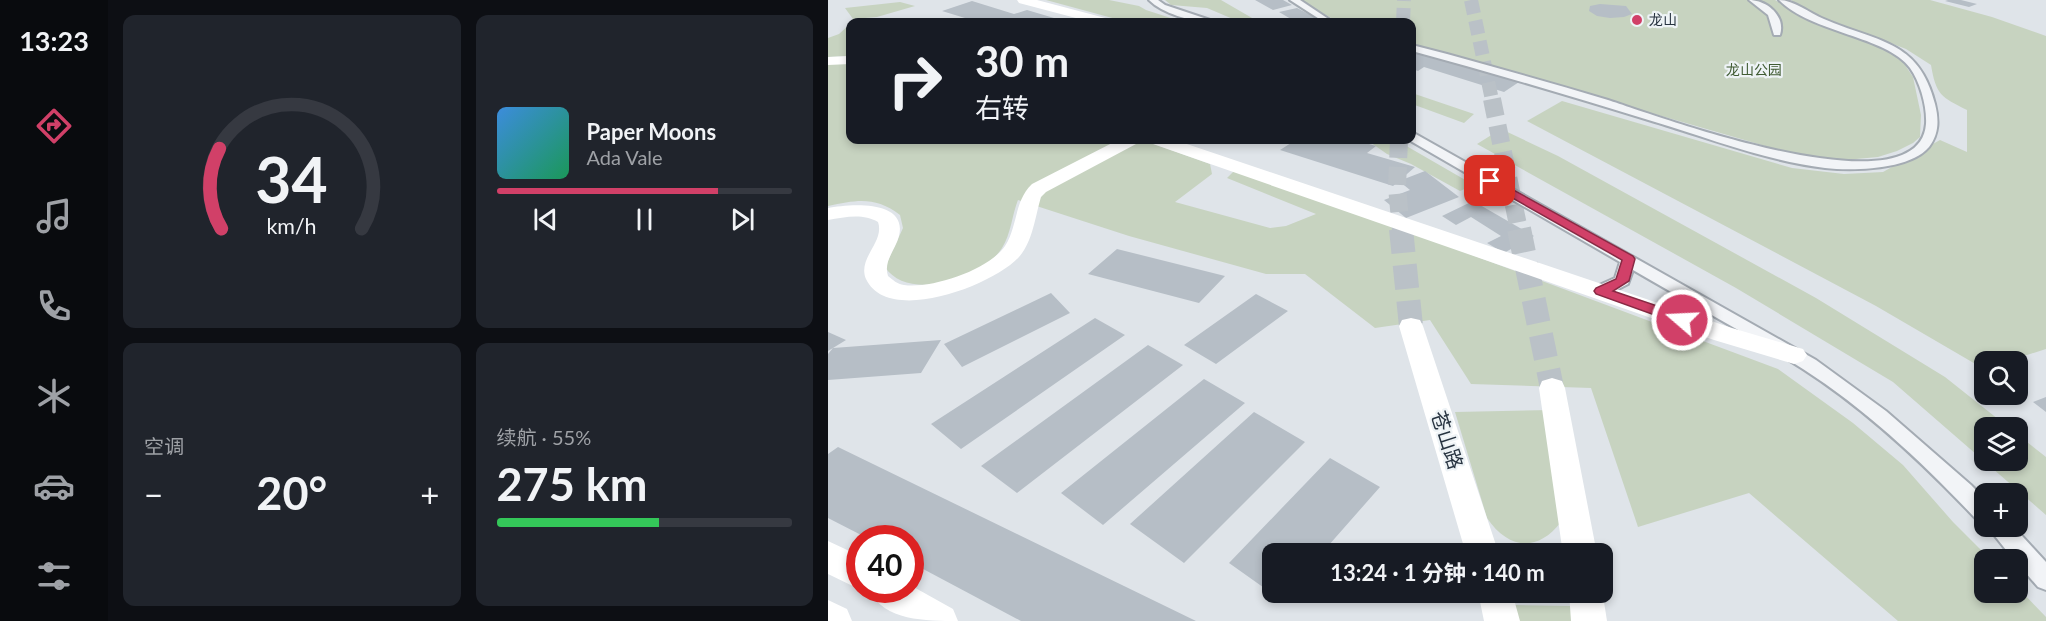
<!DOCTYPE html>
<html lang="zh">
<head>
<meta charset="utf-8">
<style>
  :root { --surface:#171b24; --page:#20242c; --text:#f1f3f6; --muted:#9ea1a6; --line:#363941; --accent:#d14068 }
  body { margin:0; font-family:Lato,"Noto Sans SC",sans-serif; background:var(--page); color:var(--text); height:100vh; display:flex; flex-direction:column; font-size:22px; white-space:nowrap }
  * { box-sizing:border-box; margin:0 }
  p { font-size:20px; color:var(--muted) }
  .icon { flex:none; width:33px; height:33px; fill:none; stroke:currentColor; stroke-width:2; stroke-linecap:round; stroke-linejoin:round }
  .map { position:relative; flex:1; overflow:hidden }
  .panel { display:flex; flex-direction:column; gap:15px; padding:15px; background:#0d0f14; width:720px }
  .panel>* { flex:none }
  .hud { position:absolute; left:18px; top:18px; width:570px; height:126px; border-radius:12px; box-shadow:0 3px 9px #0003; background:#171b24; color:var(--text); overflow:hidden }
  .buttons { position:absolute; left:1146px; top:351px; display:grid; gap:12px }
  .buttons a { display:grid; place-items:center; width:54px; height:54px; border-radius:12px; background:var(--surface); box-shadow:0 3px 9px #0003; font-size:30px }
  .speed { position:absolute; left:18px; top:525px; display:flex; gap:12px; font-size:30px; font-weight:700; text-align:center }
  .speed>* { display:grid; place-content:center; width:78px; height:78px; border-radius:50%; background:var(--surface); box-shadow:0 3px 9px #0003; line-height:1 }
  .speed .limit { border:9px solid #d22; background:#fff; color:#111 }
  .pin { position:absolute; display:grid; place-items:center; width:51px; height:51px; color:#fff; margin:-26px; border-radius:12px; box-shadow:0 3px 9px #0006 }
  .me { position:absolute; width:66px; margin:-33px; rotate:289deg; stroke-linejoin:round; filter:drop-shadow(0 0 4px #0008) }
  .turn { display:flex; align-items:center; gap:21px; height:126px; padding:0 30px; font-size:27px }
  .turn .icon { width:78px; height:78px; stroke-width:2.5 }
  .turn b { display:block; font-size:42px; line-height:51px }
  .big { font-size:45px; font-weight:700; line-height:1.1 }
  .panel .tile { flex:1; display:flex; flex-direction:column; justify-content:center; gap:9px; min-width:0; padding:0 21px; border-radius:12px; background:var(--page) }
  .panel .dial { align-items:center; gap:0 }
  .dial svg { height:156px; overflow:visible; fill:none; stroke:var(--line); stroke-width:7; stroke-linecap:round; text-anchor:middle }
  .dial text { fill:var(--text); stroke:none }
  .song { display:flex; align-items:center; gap:18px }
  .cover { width:72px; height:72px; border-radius:9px; background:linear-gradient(135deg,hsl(210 70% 55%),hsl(150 70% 35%)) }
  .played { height:6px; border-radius:3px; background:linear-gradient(90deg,var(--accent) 75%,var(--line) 75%) }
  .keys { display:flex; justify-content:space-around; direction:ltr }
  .heat { display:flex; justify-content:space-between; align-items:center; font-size:33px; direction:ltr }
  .charge { height:9px; border-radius:4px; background:linear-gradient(90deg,#34c759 55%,var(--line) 0) }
  .panel .tiles { flex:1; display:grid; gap:15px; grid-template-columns:repeat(2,1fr) }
  .trip { position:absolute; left:434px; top:543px; width:351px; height:60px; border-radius:12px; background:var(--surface); box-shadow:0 3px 9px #0003; font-weight:700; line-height:60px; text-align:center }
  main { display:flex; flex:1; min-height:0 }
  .tabs { display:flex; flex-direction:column; width:108px; justify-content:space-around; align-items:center; background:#090b0e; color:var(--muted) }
  .tabs .icon { width:42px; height:42px }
  .tabs .active { color:var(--accent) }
  .tabs b { font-size:27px; color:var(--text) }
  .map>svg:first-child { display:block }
  .green { fill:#c7d3c0 }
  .building { fill:#b6bec6 }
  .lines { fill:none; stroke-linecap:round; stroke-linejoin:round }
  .secondary-tunnel-far2 { stroke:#bac1c7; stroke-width:14; stroke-dasharray:14 7; stroke-linecap:butt }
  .secondary-tunnel-far1 { stroke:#bac1c7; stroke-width:18; stroke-dasharray:18 9; stroke-linecap:butt }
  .secondary-tunnel { stroke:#bac1c7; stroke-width:24; stroke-dasharray:24 12; stroke-linecap:butt }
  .street-casing { stroke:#a4abb3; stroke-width:4 }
  .street { fill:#f2f4f7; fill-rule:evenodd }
  .secondary { fill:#fff; fill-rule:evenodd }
  .route { fill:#d14068; stroke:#882a44; stroke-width:1.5 }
  .poi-dot { fill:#d14068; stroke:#eef3f6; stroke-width:2 }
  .labels { text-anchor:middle; stroke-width:4.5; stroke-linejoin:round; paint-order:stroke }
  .far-poi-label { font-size:14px; fill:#273340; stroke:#eef3f6; text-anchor:start }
  .far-park-label { font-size:14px; fill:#415c34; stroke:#eef3f6 }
  .near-street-label { font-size:20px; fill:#273340; stroke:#eef3f6 }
</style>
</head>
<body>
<main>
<nav class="tabs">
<b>13:23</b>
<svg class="icon active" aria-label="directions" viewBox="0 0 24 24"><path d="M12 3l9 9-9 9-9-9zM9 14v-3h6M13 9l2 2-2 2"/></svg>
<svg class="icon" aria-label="music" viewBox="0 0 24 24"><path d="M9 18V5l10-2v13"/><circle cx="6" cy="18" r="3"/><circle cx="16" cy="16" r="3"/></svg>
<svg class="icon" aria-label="phone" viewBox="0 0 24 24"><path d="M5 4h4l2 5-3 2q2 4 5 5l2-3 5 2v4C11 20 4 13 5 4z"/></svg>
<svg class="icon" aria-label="climate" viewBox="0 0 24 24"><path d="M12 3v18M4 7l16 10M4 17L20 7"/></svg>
<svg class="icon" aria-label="car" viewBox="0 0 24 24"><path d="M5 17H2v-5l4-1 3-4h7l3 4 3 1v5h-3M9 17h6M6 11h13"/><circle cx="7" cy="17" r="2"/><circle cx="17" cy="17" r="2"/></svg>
<svg class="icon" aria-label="filters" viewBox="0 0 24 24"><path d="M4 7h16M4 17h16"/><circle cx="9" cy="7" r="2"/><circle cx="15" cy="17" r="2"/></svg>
</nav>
<section class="panel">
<div class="tiles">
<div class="tile dial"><svg viewBox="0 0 100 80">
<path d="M14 69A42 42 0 1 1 86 69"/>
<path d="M14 69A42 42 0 0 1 13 28" stroke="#d14068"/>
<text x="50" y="56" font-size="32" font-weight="700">34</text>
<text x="50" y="72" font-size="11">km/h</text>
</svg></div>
<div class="tile">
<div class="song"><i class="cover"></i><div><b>Paper Moons</b><p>Ada Vale</p></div></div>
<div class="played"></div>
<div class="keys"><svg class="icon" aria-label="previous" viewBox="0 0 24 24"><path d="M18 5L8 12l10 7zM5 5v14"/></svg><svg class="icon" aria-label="pause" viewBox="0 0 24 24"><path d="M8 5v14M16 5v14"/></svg><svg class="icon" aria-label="next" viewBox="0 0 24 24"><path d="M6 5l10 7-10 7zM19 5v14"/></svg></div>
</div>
<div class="tile"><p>空调</p>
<div class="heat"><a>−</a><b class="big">20°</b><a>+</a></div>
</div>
<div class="tile"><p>续航 · 55%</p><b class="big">275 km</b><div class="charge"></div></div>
</div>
</section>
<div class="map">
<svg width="1218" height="621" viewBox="0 0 1218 621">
  <rect width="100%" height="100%" fill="#dfe4e9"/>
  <path class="green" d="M218 0H281L311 6 318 10 355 22H299Z
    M337 0H393L431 22H412L379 8 343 5Z
    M472 0H947L984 21 1047 45 1073 59 1085 77 1093 115 1092 137 1085 143 1069 151 1050 157 1006 161 965 154 584 44V22H510Z
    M963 0H1102L1164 17 1218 36V349L1180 361 1156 362V369L1048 306 699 121 734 101 964 168 1016 174 1055 172 1112 140 1139 152V110C1113 97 1108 95 1103 65L1078 49 978 11Z
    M72 2 87 6 49 17 25 19 17 8Z
    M22 24V56L0 57V38L11 34Z
    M0 64H22V140H315L382 164 384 174 347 202 442 228 458 226 488 214 399 178 406 171 585 233 950 369 1025 423 1075 465 1125 522 1162 559 1156 560V592H1190V588L1218 617V621H1070L921 493 810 527 763 388 643 384 602 320 547 328 477 274H438L301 236 190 200C184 215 183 234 174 248 156 278 80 303 57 267L75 228 72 215C47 196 29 200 0 206Z
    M584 93 646 114 636 123 584 104Z
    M673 129 730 156 988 298 1117 377 1180 427 1156 428V460H1190V435L1218 457V515L1065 382 908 288 649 144Z
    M539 140H568L646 185 632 191 583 164 559 154Z
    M724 410 733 522C709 553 680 549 659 518L627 412Z
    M687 605 744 606V621H689Z"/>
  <path class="building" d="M427 0H455L464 5 445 10Z
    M1120 0H1133L1149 4 1141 7 1117 1Z
    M144 1 186 14 199 10 226 18 212 22H150L114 11Z
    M772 4 798 6 804 14 796 17 782 18 769 16 761 11 762 6Z
    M469 8 496 22H468L451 12Z
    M584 52 613 59 691 82 676 92 596 67 590 71 584 69Z
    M455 140H527L548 146 539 153 587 167 571 181 597 171 631 197 578 218 556 200 582 190 571 181 565 186 452 150 463 143Z
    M645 201 706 236 676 253 659 243 673 236 643 217 628 225 614 216Z
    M289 249 397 276 371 303 260 274Z
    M223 293 242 313 134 367 116 344Z
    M428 294 460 311 388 364 356 345Z
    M267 318 297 335 133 449 103 424Z
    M0 332 18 340 5 348 113 340 93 373 0 380V354L5 348 0 351Z
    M320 345 355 365 189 493 153 466Z
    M376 379 417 403 275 525 233 493Z
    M1218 397V412L1205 402Z
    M426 412 477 442 356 563 302 524Z
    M10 447 368 621H193L82 562V538H39L0 518V454Z
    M502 458 552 487 493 554H444V592H459L453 600 401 563Z"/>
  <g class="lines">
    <path class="secondary-tunnel-far2" d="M643 0 664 100
      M575 22 576 0"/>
    <path class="secondary-tunnel-far1" d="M664 99 691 230
      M571 140 569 187 573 230"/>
    <path class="secondary-tunnel" d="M573 229 583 326
      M691 229 724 388"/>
    <g class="street-casing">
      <path id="street" d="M321 0H330L337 5 388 22C369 24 335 14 321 0Z
        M462 0H472L505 22H496Z
        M921 0C939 0 958 16 952 35H946L940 15Z
        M951 0C966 0 981 13 996 19 1048 42 1091 39 1107 104 1111 120 1111 134 1101 147 1082 170 1025 171 997 168 939 161 883 139 827 122 746 97 665 73 584 51V45L619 54C673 69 727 84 780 100 827 115 1091 214 1098 124 1099 106 1092 82 1082 68 1059 36 983 33 951 0Z
        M584 132 988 360 1058 411 1143 485 1156 498V521L1148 519C1096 464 1039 410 975 369 920 334 861 303 805 270L800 284 779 295H767L765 291 767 287 787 278 792 262 581 140H584Z
        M1159 526H1185L1218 562V590L1210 587 1190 564V560H1186Z"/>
    </g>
    <use href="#street" class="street"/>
    <path class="secondary" d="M189 0H209L281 19 283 22H263L191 3Z
      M22 56V64L0 65V57Z
      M290 140H311L308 144 218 192 213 197C207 217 205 241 191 257 166 285 60 326 38 279 29 258 57 242 50 222 35 213 17 217 0 220V208C21 204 80 199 71 236 68 249 55 261 60 276 65 280 69 284 76 285 103 289 161 270 177 246 190 226 186 201 204 184Z
      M322 140H347L904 328 975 349 979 355 975 361 966 364 886 340 325 144Z
      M583 318 592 320 595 326 671 554H638L571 326 574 320Z
      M724 378 734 381 737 388 769 554H735L711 388 714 381Z
      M0 541 32 556 33 590 0 574Z
      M82 585 125 609 130 621C98 621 56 621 41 590H82Z
      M774 589 779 621H743L741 592H774Z
      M650 592H684L692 621H656Z
      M0 600 19 609 24 621H0Z"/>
  </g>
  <path class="route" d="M662 177 805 256 807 259 801 281 785 291 859 316 861 320 859 323H849L768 294 766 291 768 288 788 279 794 260 658 183 657 181Z"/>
  <circle class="poi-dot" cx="809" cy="20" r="6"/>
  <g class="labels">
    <g class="far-poi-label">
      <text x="821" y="25">龙山</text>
    </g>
    <g class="far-park-label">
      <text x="926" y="75">龙山公园</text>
    </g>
    <g class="near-street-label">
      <text transform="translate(619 440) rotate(72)" y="7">苍山路</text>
    </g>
  </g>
</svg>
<div class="buttons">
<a><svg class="icon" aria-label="search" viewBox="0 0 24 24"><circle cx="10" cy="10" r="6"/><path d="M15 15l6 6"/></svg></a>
<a><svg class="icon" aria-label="layers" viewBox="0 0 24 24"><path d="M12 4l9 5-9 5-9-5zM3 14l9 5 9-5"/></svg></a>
<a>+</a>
<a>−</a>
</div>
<div class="speed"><div class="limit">40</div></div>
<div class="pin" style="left:662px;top:181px;background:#d93025"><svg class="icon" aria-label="arrive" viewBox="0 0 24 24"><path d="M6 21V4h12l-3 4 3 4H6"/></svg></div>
<svg class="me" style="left:854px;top:320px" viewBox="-20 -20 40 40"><circle r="17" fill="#d14068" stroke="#fff" stroke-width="3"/><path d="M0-11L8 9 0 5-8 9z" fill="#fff"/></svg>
<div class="trip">13:24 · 1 分钟 · 140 m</div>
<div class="hud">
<div class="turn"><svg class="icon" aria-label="right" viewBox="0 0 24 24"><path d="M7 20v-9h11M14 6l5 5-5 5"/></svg><div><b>30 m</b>右转</div></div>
</div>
</div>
</main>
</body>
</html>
